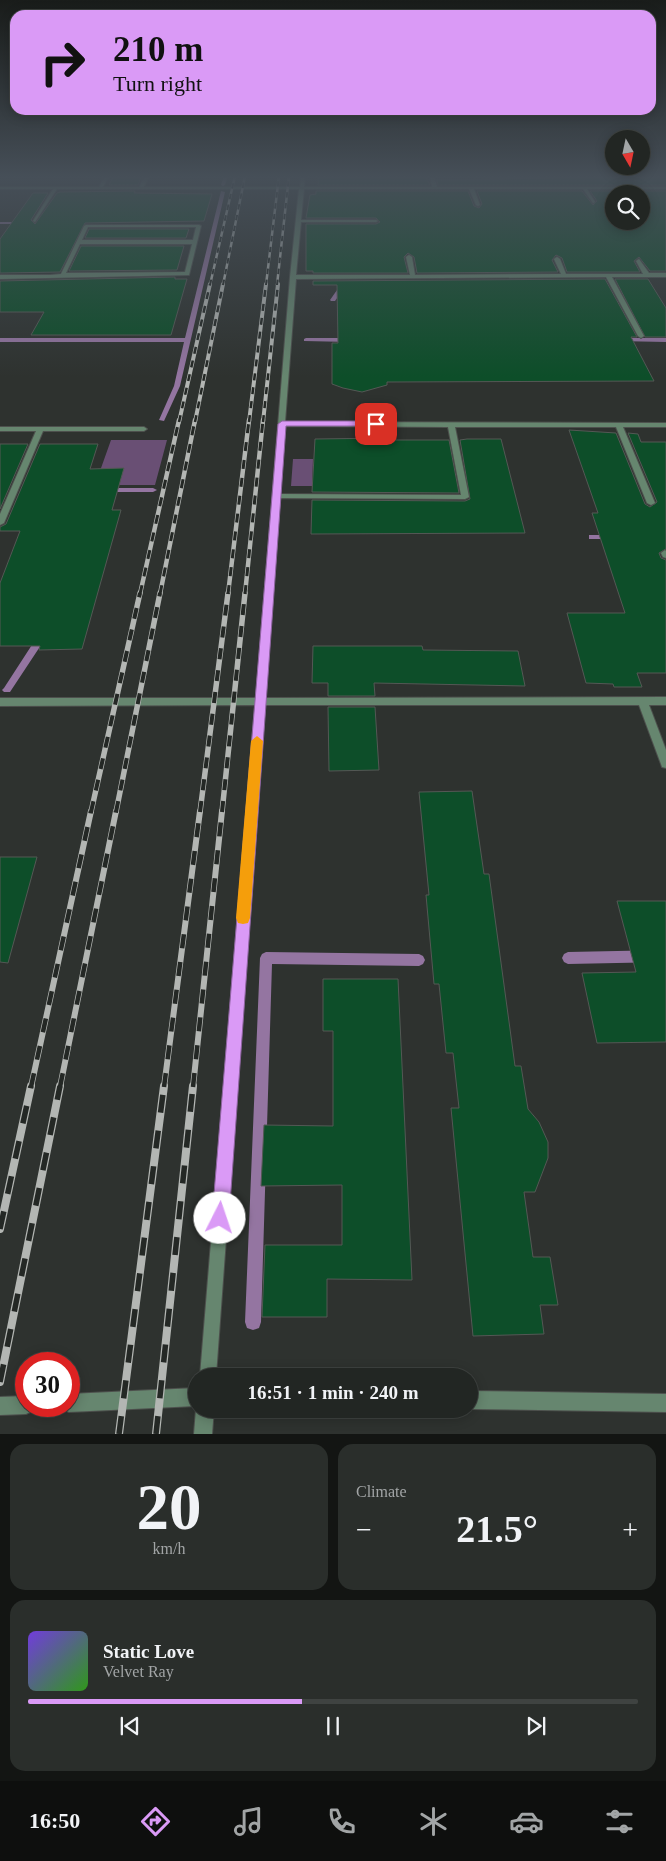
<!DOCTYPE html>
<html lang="en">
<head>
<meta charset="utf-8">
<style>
  :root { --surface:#222623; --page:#2a2e2b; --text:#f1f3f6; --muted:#a2a5a6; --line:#3f4341; --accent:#da9af6 }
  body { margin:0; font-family:Georgia,serif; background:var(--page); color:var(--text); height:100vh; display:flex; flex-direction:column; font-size:19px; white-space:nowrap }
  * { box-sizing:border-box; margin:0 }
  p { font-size:16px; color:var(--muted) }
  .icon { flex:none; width:28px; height:28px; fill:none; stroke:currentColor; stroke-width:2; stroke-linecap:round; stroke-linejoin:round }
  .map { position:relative; height:1434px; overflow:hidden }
  .sheet { display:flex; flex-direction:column; gap:10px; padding:10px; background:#131513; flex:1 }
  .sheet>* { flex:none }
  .banner { position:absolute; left:10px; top:10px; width:646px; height:105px; border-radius:15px; box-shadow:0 2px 12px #0003,0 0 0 1px var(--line); background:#da9af6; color:#111; overflow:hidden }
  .needle { width:32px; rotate:171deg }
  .buttons { position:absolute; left:605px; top:130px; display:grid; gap:10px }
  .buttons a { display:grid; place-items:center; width:45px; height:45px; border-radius:50%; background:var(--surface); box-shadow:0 2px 12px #0003,0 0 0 1px var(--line); font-size:25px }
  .speed { position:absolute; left:15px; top:1352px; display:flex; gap:10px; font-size:25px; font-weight:700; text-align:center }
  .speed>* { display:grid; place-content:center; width:65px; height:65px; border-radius:50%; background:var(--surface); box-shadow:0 2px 12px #0003,0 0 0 1px var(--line); line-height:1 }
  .speed .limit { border:8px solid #d22; background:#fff; color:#111 }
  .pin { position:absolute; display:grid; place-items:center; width:42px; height:42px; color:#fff; margin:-21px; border-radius:10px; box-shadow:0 2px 8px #0006 }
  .me { position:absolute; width:55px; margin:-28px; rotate:4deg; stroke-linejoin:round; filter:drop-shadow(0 0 4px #0008) }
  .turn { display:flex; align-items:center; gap:18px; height:105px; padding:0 20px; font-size:22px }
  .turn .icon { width:65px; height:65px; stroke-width:2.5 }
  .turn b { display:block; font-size:35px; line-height:42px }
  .big { font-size:38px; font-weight:700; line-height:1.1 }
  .sheet .widget { flex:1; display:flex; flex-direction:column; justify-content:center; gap:8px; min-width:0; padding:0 18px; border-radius:15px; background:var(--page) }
  .sheet .dial { align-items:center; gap:0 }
  .dial b { font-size:65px; line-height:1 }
  .song { display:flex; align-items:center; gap:15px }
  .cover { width:60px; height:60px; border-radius:8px; background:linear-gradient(135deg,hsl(260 70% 55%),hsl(110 70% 35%)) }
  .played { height:5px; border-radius:2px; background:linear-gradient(90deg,var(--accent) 45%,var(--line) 45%) }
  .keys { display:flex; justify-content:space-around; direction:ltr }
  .heat { display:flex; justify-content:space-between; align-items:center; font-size:28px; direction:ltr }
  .sheet .tiles { flex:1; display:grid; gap:10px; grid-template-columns:1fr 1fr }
  .widget:last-child { grid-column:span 2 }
  .trip { position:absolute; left:188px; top:1368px; width:290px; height:50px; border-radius:25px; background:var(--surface); box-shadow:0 2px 12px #0003,0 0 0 1px var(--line); font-weight:700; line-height:50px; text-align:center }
  .dock { display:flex; height:80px; justify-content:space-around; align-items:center; background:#0e0f0e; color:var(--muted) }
  .dock .icon { width:35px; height:35px }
  .dock .current { color:var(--accent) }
  .dock b { font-size:22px; color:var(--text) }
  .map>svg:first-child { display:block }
  .green { fill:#694f74 }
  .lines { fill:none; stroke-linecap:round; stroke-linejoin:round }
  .stream { fill:#9475a1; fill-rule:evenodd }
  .building { fill:#0d4e29; stroke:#545855; fill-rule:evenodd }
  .street-casing { stroke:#4d504d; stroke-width:2 }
  .street { fill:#66866f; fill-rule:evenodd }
  .rail-far5-casing { stroke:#b3b6b3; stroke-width:2.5 }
  .rail-far4-casing { stroke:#b3b6b3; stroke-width:4 }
  .rail-far3-casing { stroke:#b3b6b3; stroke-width:4.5 }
  .rail-far2-casing { stroke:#b3b6b3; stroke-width:5.5 }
  .rail-far1-casing { stroke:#b3b6b3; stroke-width:6 }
  .rail-casing { stroke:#b3b6b3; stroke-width:8 }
  .rail-far5 { stroke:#242825; stroke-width:2; stroke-dasharray:5.5; stroke-linecap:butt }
  .rail-far4 { stroke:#242825; stroke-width:2.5; stroke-dasharray:7; stroke-linecap:butt }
  .rail-far3 { stroke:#242825; stroke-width:3; stroke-dasharray:9; stroke-linecap:butt }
  .rail-far2 { stroke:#242825; stroke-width:4; stroke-dasharray:11; stroke-linecap:butt }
  .rail-far1 { stroke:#242825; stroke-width:4.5; stroke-dasharray:14; stroke-linecap:butt }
  .rail { stroke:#242825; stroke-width:5.5; stroke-dasharray:18; stroke-linecap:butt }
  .route { fill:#da9af6; stroke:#8e64a0 }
  .slow { fill:#f59e0b }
</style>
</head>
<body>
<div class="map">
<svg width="666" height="1434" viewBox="0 0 666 1434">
  <rect width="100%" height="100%" fill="#2e322f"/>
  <path class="green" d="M111 440H167L155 485H95Z
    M293 459H313L312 486H291Z"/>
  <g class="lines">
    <path class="stream" d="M224 176H228L225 185 223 186 221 185Z
      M221 191 225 192 180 386 164 421 159 420 174 386 184 342H0V338H185Z
      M0 222H25L27 223 25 224H0Z
      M342 283 347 284 335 301H331L330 300Z
      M306 338H350L353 340 350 342 304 341V339Z
      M619 338H666V342L617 341V339Z
      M103 488H153L157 490 153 492H103Z
      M589 535H613L617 537 613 539H589Z
      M42 633 47 636 10 692H4L2 690 4 688 39 634Z
      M666 950V962L568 964 564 962 562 958 564 954 568 952Z
      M266 952 419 954 423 956 425 960 423 964 419 966 272 964 261 1322 259 1328 253 1330 247 1328 245 1322 260 958 262 954Z"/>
  </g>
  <path class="building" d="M319 176 425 177 430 185H318Z
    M551 176H666V185H438L437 180 553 178Z
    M113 177H141L138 185H109Z
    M135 191 134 193 212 194 204 221 85 223 60 272 0 273V239L33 193H48L31 220 35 224 57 193 60 192Z
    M316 191H468L474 206 479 208 482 204 477 191H582L593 205 597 201 590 191H666V271H650L639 257 634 261 640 272H567L562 258 556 255 552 260 558 272 417 273 414 257 408 253 404 257 408 273H313V271H306V224H376L380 222 376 218H306L310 195 316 194ZM614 194H641V221H614Z
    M89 229H189L186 238H85Z
    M81 246H184L177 270 69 271Z
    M175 277V279H187L171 335H31L44 312H0V281Z
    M605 279 637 337H631L654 381 387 382V385L362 392 343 388 332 384V343H338L337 285H313V281Z
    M615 279H648L666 308V337H645Z
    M569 430 616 433 645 504 650 507 657 502 628 433 638 434 641 442H666V549L659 553 661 558 666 560V673H637L642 687H614L613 684 586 683 567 613H625L592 513H598Z
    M391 438V440H449L459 493 312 492 315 439Z
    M467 439H501L525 533 311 534 312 500 465 501 470 499 460 440Z
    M0 444H28L0 509Z
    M40 444H98L90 469 124 468 112 510H121L82 649 39 650 40 646H0V583L20 531H0V527L6 524Z
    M313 646H422L423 650 518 651 525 686 374 683 375 696H328V683H312Z
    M328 707H375L379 770 329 771Z
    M472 791 484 874H489L515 1066H521L528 1109 539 1122 548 1142V1158L535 1192H524L533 1257H550L558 1305H540L544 1334 473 1336 451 1108H459L453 1053H446L439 984H434L426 895H429L419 792Z
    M0 857H37L8 963 0 962Z
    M617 901H666V1042L597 1043 582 973 636 972Z
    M323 979H398L412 1280 327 1279V1317H262L265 1245H342V1185L261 1186 264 1125 333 1126V1031H323Z"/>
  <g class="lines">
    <g class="street-casing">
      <path id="street" d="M105 176H109L103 187H139L145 176H149L144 187H300L301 176H305L304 187H432L430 176H434L437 187H666V189H587L595 202 593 203 583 189H474L480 205 478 206 476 205 469 189H304L301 220H376L378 221 376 222H301L296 275H410L406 257 409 255 412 257 415 275 561 274 554 259 557 257 560 259 566 274H643L636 261 639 259 649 273H666V277H612L644 336 641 338 638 336 606 277 296 279 285 422 666 423V427H623L655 503 651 505 647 503 616 427H455L469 497 465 499 280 498 265 698 666 697V705H649L666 750V768L662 767 661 764 639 705H265L216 1376H200L255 705 0 706V698H256L290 277 299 189H57L35 222 33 221 53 189H0V187H99ZM285 426 448 427 461 495 280 494Z
        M86 225H199L201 226 189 275 0 279V275H50L61 274 84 226ZM88 227H196L193 240H82ZM80 244H192L185 272 66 273Z
        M0 427H144L147 429 144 431H43L4 523 0 525V514L36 431H0Z
        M665 550 666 551V558L663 557 661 553Z
        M196 1388V1406L69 1412 63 1409 62 1406H69V1394Z
        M469 1391 666 1394V1412L469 1409Z
        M26 1396V1406H34L32 1411 26 1414 0 1415V1397Z
        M196 1409H214L212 1434H194Z"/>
    </g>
    <use href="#street" class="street"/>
    <g class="rail-far5-casing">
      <path id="rail-far5" d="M210 285 235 176
        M223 285 245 176
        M266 285 279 176
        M277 285 289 176"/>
    </g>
    <g class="rail-far4-casing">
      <path id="rail-far4" d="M179 422 210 284
        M195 422 223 284
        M249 422 266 284
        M263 422 278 284"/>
    </g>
    <g class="rail-far3-casing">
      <path id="rail-far3" d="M140 594 179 420
        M160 594 195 420
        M228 594 249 420
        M245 594 263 420"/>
    </g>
    <g class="rail-far2-casing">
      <path id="rail-far2" d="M91 812 140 593
        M116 812 160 593
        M200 812 228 593
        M222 812 245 593"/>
    </g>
    <g class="rail-far1-casing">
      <path id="rail-far1" d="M31 1087 91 811
        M60 1087 116 811
        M164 1087 200 811
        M193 1087 222 811"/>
    </g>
    <g class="rail-casing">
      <path id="rail" d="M0 1229 31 1086
        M0 1382 60 1086
        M119 1434 164 1086
        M156 1434 193 1086"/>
    </g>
    <use href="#rail-far5" class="rail-far5"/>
    <use href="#rail-far4" class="rail-far4"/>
    <use href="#rail-far3" class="rail-far3"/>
    <use href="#rail-far2" class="rail-far2"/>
    <use href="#rail-far1" class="rail-far1"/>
    <use href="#rail" class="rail"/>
  </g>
  <linearGradient id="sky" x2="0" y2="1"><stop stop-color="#191c1a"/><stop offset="0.47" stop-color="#464f58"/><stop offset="1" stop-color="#464f58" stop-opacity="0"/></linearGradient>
  <rect width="666" height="377" fill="url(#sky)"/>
  <path class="route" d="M282 421H376L380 424 376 426H286L229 1218 226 1224 220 1227 214 1224 212 1218 278 424Z"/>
  <path class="slow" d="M257 736 263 741 250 918 248 923 243 924 238 923 236 918 251 741Z"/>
</svg>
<div class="buttons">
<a><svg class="needle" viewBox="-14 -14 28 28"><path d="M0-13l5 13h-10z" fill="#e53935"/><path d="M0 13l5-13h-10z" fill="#a2a5a6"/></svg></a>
<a><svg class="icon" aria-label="search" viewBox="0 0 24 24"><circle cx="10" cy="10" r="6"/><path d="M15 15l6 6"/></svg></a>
</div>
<div class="speed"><div class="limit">30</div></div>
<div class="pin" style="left:376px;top:424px;background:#d93025"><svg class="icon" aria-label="arrive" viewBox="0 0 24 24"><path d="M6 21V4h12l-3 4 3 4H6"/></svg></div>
<svg class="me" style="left:220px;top:1218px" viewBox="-20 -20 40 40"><circle r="19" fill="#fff"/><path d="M0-13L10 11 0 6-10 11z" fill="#da9af6"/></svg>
<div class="trip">16:51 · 1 min · 240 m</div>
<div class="banner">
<div class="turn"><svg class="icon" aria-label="right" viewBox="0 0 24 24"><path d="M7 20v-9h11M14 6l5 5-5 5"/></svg><div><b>210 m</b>Turn right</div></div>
</div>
</div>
<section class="sheet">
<div class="tiles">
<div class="widget dial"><b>20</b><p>km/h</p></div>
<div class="widget"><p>Climate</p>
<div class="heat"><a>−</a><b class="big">21.5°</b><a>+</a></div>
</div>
<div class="widget">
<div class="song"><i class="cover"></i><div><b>Static Love</b><p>Velvet Ray</p></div></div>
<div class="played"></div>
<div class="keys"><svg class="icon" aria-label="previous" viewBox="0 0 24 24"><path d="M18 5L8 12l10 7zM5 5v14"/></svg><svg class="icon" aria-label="pause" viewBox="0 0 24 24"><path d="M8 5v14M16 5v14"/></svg><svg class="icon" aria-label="next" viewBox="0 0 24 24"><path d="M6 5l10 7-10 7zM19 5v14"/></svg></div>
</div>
</div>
</section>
<nav class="dock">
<b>16:50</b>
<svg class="icon current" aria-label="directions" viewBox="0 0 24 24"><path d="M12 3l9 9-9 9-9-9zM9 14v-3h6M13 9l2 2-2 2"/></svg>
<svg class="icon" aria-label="music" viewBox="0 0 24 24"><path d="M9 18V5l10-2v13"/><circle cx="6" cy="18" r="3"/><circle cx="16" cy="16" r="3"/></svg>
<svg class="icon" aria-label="phone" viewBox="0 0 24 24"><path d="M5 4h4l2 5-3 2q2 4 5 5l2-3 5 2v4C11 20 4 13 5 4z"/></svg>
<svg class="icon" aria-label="climate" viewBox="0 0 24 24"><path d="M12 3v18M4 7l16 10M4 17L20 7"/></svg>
<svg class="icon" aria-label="car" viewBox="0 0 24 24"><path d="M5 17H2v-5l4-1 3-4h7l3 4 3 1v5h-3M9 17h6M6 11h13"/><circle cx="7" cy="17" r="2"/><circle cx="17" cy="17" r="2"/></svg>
<svg class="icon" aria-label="filters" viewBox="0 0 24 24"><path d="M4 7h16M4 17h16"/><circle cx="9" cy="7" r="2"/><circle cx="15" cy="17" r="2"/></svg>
</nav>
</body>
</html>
